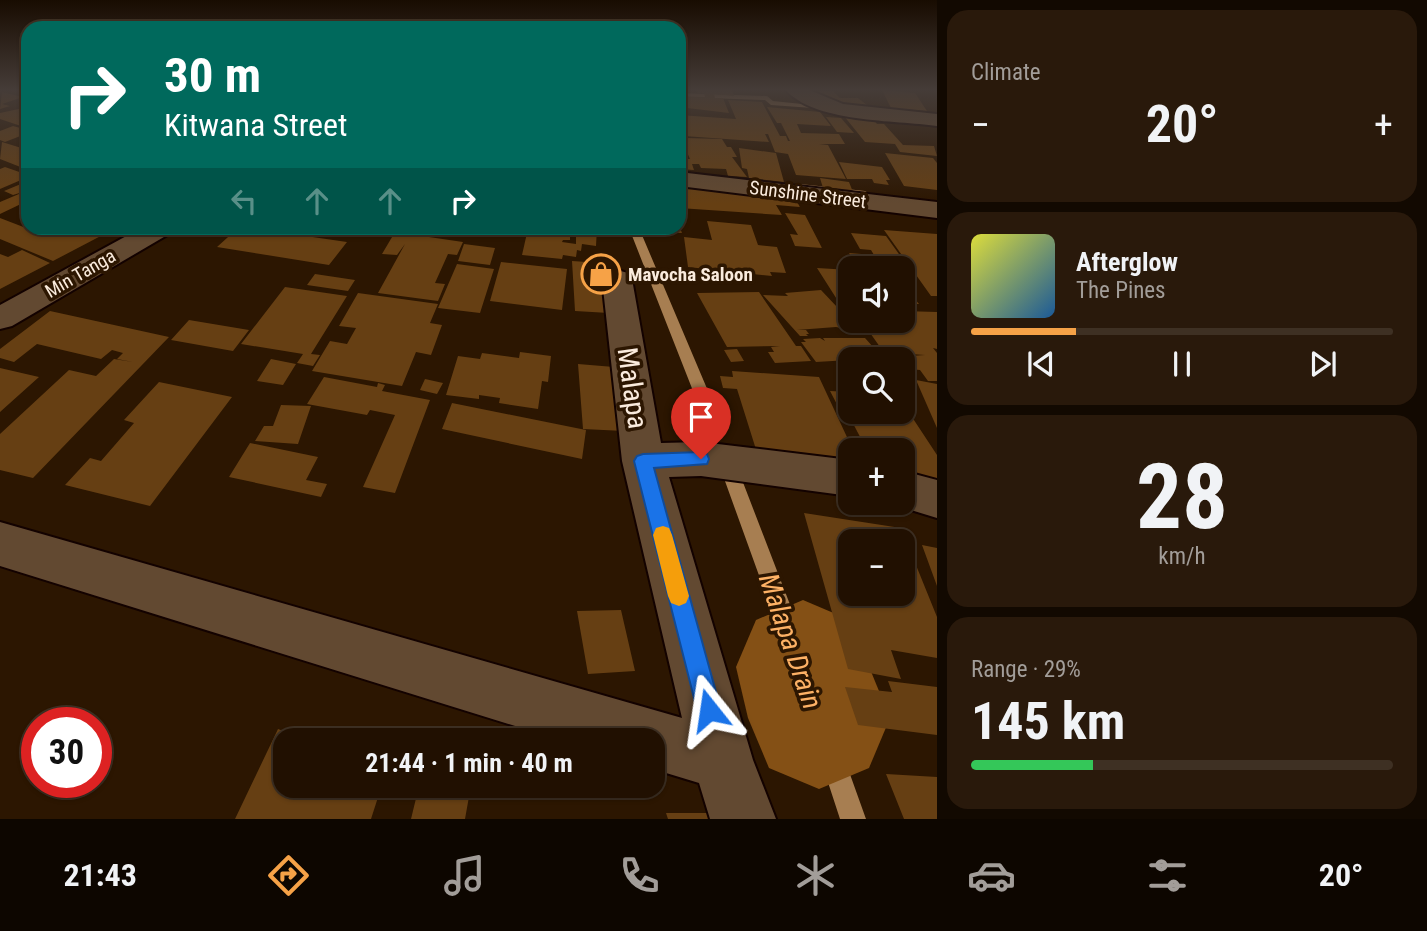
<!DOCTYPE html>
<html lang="en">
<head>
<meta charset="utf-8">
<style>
  :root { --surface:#211001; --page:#29190b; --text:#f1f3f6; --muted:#a29d99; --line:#3e3023; --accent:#f6a247 }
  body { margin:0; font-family:"Roboto Condensed",sans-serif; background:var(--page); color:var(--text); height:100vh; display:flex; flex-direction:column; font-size:26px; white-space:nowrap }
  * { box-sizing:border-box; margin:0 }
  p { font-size:23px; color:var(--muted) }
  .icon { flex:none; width:38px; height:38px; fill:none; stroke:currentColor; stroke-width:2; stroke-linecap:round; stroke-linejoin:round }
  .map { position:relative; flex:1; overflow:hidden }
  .sheet { display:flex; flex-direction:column; gap:10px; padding:10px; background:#120901; width:490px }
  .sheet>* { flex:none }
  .guide { position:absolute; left:21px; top:21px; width:665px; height:214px; border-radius:21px; box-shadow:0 2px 5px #0004,0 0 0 2px var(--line); background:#00695c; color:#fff; overflow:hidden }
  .fabs { position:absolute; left:838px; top:256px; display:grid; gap:14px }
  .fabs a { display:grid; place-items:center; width:77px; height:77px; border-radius:14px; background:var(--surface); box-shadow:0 2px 5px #0004,0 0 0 2px var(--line); font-size:35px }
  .speed { position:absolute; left:21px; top:707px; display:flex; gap:14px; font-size:35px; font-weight:700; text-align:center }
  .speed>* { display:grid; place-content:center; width:91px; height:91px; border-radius:50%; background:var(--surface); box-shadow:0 2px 5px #0004,0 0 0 2px var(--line); line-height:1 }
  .speed .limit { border:10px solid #d22; background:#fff; color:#111 }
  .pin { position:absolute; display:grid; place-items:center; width:60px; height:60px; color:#fff; margin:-72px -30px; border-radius:50% 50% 50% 0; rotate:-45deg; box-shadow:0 0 7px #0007 }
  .pin .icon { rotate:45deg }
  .me { position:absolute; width:77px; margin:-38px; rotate:345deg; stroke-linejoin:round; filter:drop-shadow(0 0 5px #0008) }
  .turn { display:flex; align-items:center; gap:24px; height:147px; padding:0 28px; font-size:32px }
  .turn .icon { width:91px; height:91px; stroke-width:2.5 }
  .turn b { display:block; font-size:49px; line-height:60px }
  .lanes { display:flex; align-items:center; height:66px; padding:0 28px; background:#0003; justify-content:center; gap:35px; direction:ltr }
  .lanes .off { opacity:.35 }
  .big { font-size:52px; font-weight:700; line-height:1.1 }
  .sheet .tile { flex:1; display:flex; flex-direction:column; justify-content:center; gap:10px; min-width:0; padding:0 24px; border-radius:21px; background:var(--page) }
  .sheet .dial { align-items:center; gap:0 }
  .dial b { font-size:91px; line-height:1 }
  .song { display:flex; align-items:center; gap:21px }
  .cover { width:84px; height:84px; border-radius:10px; background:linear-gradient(135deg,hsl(60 70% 55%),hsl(210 70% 35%)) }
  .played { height:7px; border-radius:4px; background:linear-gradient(90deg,var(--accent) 25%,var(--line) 25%) }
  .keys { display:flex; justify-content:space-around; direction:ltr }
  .heat { display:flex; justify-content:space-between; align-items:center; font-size:38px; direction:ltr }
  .charge { height:10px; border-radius:5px; background:linear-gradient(90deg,#34c759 29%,var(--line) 0) }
  .trip { position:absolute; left:273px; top:728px; width:392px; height:70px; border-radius:21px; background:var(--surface); box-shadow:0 2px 5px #0004,0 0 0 2px var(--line); font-weight:700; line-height:70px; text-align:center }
  .dock { display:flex; height:112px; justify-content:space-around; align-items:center; background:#0d0600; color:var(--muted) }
  .dock .icon { width:49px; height:49px }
  .dock .active { color:var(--accent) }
  .dock b { font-size:32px; color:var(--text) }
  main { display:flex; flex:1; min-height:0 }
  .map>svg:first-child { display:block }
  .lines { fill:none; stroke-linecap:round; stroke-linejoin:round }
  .stream { fill:#a77e51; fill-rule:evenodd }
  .river { fill:#845015; fill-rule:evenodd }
  .building { fill:#663f13; fill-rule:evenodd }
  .minor-casing { stroke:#130200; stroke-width:4 }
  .minor { fill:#624931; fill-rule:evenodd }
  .route { fill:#1a73e8; stroke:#114b97; stroke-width:2 }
  .slow { fill:#f59e0b }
  .labels { text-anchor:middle; stroke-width:7; stroke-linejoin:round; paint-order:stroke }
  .far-street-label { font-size:19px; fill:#faebdd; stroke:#2c1601 }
  .far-poi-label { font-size:19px; font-weight:bold; fill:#faebdd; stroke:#2c1601; text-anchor:start }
  .near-street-label { font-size:28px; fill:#faebdd; stroke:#2c1601 }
  .near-water-label { font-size:28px; font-style:italic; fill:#fdb165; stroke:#2c1601 }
</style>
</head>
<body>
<main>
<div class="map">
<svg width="937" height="819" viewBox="0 0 937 819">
  <rect width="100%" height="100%" fill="#2c1601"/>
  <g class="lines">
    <path class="stream" d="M679 93 767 96 773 101 831 107 827 109 771 105 765 100 679 97Z
      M800 184 865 191 870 194 865 197 797 189V185Z
      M629 228H639L722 424 720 428H708L706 424Z
      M735 458 741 460 744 465 739 472 814 667 811 675 803 678 795 675 792 667 721 470 729 460Z
      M819 706 827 710 866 819H840L807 718 811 710Z"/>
    <path class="river" d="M803 600 850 620 890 718 869 768 819 789 769 768 748 718 736 667 756 620Z"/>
  </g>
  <path class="building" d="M696 89H732L734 96 714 94 715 98H723L729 113 679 107V96L705 97 704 93H697Z
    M882 90 915 93 927 111 891 108Z
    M816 91H833L840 98H858L867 105 831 104Z
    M2 92 23 97 2 104 10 106 0 109Z
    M728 100 762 102 780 136H786L788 141H790L781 123H777L767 107 820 112 831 126 797 124 801 133 839 134 845 144H819L828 145 846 179 796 175 788 154 775 152 768 134H765L769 142 684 136 682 128H679V115L736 119Z
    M28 107V123L21 126 0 119V113Z
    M844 116 872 118 877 124H884L903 145 934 146 937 156 900 152 895 144 865 142Z
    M826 117 841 118 854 133 837 132Z
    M13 126 28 130V133L5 142 0 140V131Z
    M686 138 722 139 727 147H731L737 157H732L747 177 728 176 726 169 701 168 699 164H692L694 170 679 169V159H690L682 141 688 142Z
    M2 142 28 150V170L0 159Z
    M739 148 776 153 784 182 749 178 747 169 742 168Z
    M885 153 933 158 937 163V190L904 186Z
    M839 162 882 167 890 180H886L889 185 874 183 872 179H847Z
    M5 167 28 175V177L0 189V169Z
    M820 178 849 182 853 192 823 188Z
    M28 181V205L23 203 0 214V202L26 191 13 195 4 191Z
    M679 188 793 195 800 207 776 205 782 215 679 208Z
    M785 213 805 215 822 248 795 246 790 234 798 235Z
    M0 218 26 228H116L53 261 0 239Z
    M707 221 751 225 758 245 777 247 786 273 770 272 772 276 688 267 684 237 712 240Z
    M238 228H251L347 242 329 265 217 247Z
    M309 228H360L354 236Z
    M413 228H442L438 236 410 233Z
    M552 228H579V237L570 236V240H563L562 242 576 244V237H580L581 228H597L596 246 582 244 581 251 577 250 576 257 563 255 562 259 522 255 527 233 550 236Z
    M652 228H680L682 233 653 232Z
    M884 230 937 234V296H931Z
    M395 232 463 242 457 255 448 254 435 283 445 284 438 301 378 293 405 244 397 255 382 254Z
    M851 233 886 236 909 268 856 264 849 253 874 255 871 250 860 249Z
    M464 244 495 248 490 265 458 261Z
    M22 250 50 263 0 289V254L8 257Z
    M572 261 602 263 609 313 575 311Z
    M501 262 567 269 562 310 490 301Z
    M457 264 494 269 480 313 438 308Z
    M817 268 850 270V301H838Z
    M315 274 355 280 348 291 307 285Z
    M903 284 919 304H903Z
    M285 287 347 296 311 354 320 355 313 366 297 363 303 354 241 344Z
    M821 290 854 325 843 326 846 329 836 327 797 330H806L809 334H806L808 336H800L763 295 788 296 785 293Z
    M759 292 796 346H801L811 361 775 363 768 352H774L771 347 780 346 727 347 697 293Z
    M358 293 438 304 430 323 442 325 431 355 416 352 402 386 312 371 330 341 347 344 356 328 339 326Z
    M50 311 169 337 33 478 0 470V434L69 370 96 376 114 359 133 362 117 359 123 353 112 350 101 359 37 344 14 362 0 358V349Z
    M903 311 937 312V349L933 348 937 353V381H928L920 370 909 369 897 353 907 354 917 366 910 356 925 355 909 354 904 348 880 347 861 320H903Z
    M189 320 249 330 233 351 171 340Z
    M820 338 825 341 823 338H865L883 358 816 362 801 342H806L803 339Z
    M737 349 744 361 731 362 724 350Z
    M520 352 551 356 548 382 542 381 538 409 499 403 500 398 479 395V399L446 395 458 356 480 359 482 353 519 358Z
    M271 359 296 364 283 385 257 381Z
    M578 364 614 367 624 431 583 429Z
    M0 368 39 377 0 412Z
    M732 371 819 377 853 450H850V466L759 459 737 389 723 388 720 376 733 377Z
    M324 377 377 387 378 383 385 385 382 391 430 400 395 493 363 487 395 415 370 410 367 415 307 404Z
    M425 379 443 383 437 394 420 390Z
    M916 380 937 384V428Z
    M159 382 232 397 150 506 65 485 90 458 101 461 134 423 124 420Z
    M830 391 850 392V411L910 414 937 455V481L903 478V450H867L848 414H842Z
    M452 403 586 430 582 459 442 429Z
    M281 405 311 406 298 444 255 441 264 426H273Z
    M250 443 318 457 306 480 327 484 321 497 229 477Z
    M804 513 901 528 937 617V658L891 650 901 679 848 669ZM850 541H903V593H850Z
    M922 545 937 548V586Z
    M621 610 635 671 588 674 577 611Z
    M888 681 937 687V735L858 725 845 687 892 692Z
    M278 729 299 737 303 730 313 733 309 740H285V786H376L381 788 371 819H235Z
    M886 774 937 777V819H904Z
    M419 786H452L470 791 465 819H411Z
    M666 813H716L717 819H668Z"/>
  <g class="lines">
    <g class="minor-casing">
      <path id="minor" d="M785 89H807L843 104 937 114V126C896 120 813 123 785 89Z
        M679 172 937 202V218L679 186Z
        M141 228H173L169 234 12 326 0 329V305Z
        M617 270 628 273 632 279 661 443 701 442 850 460V496L701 476 669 477 753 760 776 819H710L699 783 653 769V740H560L0 566V522L682 718 622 461 602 279 606 273Z
        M903 471 937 480V518L888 503 903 502Z"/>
    </g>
    <use href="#minor" class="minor"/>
  </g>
  <linearGradient id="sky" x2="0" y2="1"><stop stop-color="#180c01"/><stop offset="0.44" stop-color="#453c38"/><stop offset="1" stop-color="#453c38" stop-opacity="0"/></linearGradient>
  <rect width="937" height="204" fill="url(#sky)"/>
  <path class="route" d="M701 452 707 454 709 459 707 464 654 468 721 710 718 719 709 722 701 719 697 710 634 461 637 456 643 454Z"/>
  <path class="slow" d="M663 526 669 528 672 535 689 596 686 603 679 606 671 603 668 596 653 535 656 528Z"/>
  <defs>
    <g id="shop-ring" transform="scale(2.0125)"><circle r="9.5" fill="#2c1601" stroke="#f6a247" stroke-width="1.5"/><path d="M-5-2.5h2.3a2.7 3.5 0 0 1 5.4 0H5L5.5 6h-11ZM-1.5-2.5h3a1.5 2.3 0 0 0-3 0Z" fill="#f6a247"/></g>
  </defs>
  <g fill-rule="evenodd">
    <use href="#shop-ring" x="601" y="274"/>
  </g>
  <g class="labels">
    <g class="far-street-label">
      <text transform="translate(808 194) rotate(7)" y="7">Sunshine Street</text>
      <text transform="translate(80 273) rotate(-30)" y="7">Min Tanga</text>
    </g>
    <g class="far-poi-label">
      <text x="628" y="281">Mavocha Saloon</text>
    </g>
    <g class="near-street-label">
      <text transform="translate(633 388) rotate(82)" y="10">Malapa</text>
    </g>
    <g class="near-water-label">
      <text transform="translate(791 641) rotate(71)" y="10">Malapa Drain</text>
    </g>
  </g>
</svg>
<div class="fabs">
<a><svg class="icon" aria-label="sound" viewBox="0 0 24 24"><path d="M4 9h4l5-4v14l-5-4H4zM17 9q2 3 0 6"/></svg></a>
<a><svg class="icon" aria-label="search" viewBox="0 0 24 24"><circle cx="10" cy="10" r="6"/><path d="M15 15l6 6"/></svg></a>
<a>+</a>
<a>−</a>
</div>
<div class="speed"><div class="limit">30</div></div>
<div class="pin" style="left:701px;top:459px;background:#d93025"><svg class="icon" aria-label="arrive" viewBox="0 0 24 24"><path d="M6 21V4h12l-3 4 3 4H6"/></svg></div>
<svg class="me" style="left:709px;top:710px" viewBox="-20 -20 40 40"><path d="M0-17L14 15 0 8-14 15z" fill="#1a73e8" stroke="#fff" stroke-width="4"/></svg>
<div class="trip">21:44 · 1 min · 40 m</div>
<div class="guide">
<div class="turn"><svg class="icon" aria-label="right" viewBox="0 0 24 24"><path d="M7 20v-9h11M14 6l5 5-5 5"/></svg><div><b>30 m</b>Kitwana Street</div></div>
<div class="lanes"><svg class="icon off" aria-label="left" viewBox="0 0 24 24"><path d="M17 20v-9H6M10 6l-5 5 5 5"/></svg><svg class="icon off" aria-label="ahead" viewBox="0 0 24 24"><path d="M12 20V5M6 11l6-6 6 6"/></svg><svg class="icon off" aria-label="ahead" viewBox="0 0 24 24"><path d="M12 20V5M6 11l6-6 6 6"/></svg><svg class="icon" aria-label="right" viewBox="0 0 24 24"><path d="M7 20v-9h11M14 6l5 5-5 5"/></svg></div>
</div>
</div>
<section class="sheet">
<div class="tile"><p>Climate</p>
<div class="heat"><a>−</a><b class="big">20°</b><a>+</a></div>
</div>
<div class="tile">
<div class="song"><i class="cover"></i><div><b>Afterglow</b><p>The Pines</p></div></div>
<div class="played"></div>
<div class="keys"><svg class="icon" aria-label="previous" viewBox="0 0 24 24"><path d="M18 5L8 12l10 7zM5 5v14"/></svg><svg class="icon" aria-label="pause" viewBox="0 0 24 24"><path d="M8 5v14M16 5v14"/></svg><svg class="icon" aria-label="next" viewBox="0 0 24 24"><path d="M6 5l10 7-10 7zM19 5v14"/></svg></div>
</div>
<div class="tile dial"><b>28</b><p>km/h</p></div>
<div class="tile"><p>Range · 29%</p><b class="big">145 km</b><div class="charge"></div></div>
</section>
</main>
<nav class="dock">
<b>21:43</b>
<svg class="icon active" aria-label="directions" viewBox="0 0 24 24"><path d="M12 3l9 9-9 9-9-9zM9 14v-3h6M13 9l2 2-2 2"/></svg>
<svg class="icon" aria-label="music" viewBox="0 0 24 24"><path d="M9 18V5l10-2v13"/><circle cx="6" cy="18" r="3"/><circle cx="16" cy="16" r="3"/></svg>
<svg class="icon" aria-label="phone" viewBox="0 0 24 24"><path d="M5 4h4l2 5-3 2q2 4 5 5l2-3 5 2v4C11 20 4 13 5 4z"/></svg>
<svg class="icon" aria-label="climate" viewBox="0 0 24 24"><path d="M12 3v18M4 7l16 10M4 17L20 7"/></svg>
<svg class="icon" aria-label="car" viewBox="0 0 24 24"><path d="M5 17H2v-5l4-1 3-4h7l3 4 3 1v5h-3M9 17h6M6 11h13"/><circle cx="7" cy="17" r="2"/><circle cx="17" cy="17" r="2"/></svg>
<svg class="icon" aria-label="filters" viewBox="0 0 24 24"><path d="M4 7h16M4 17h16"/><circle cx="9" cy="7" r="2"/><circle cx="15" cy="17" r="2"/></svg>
<b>20°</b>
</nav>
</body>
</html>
